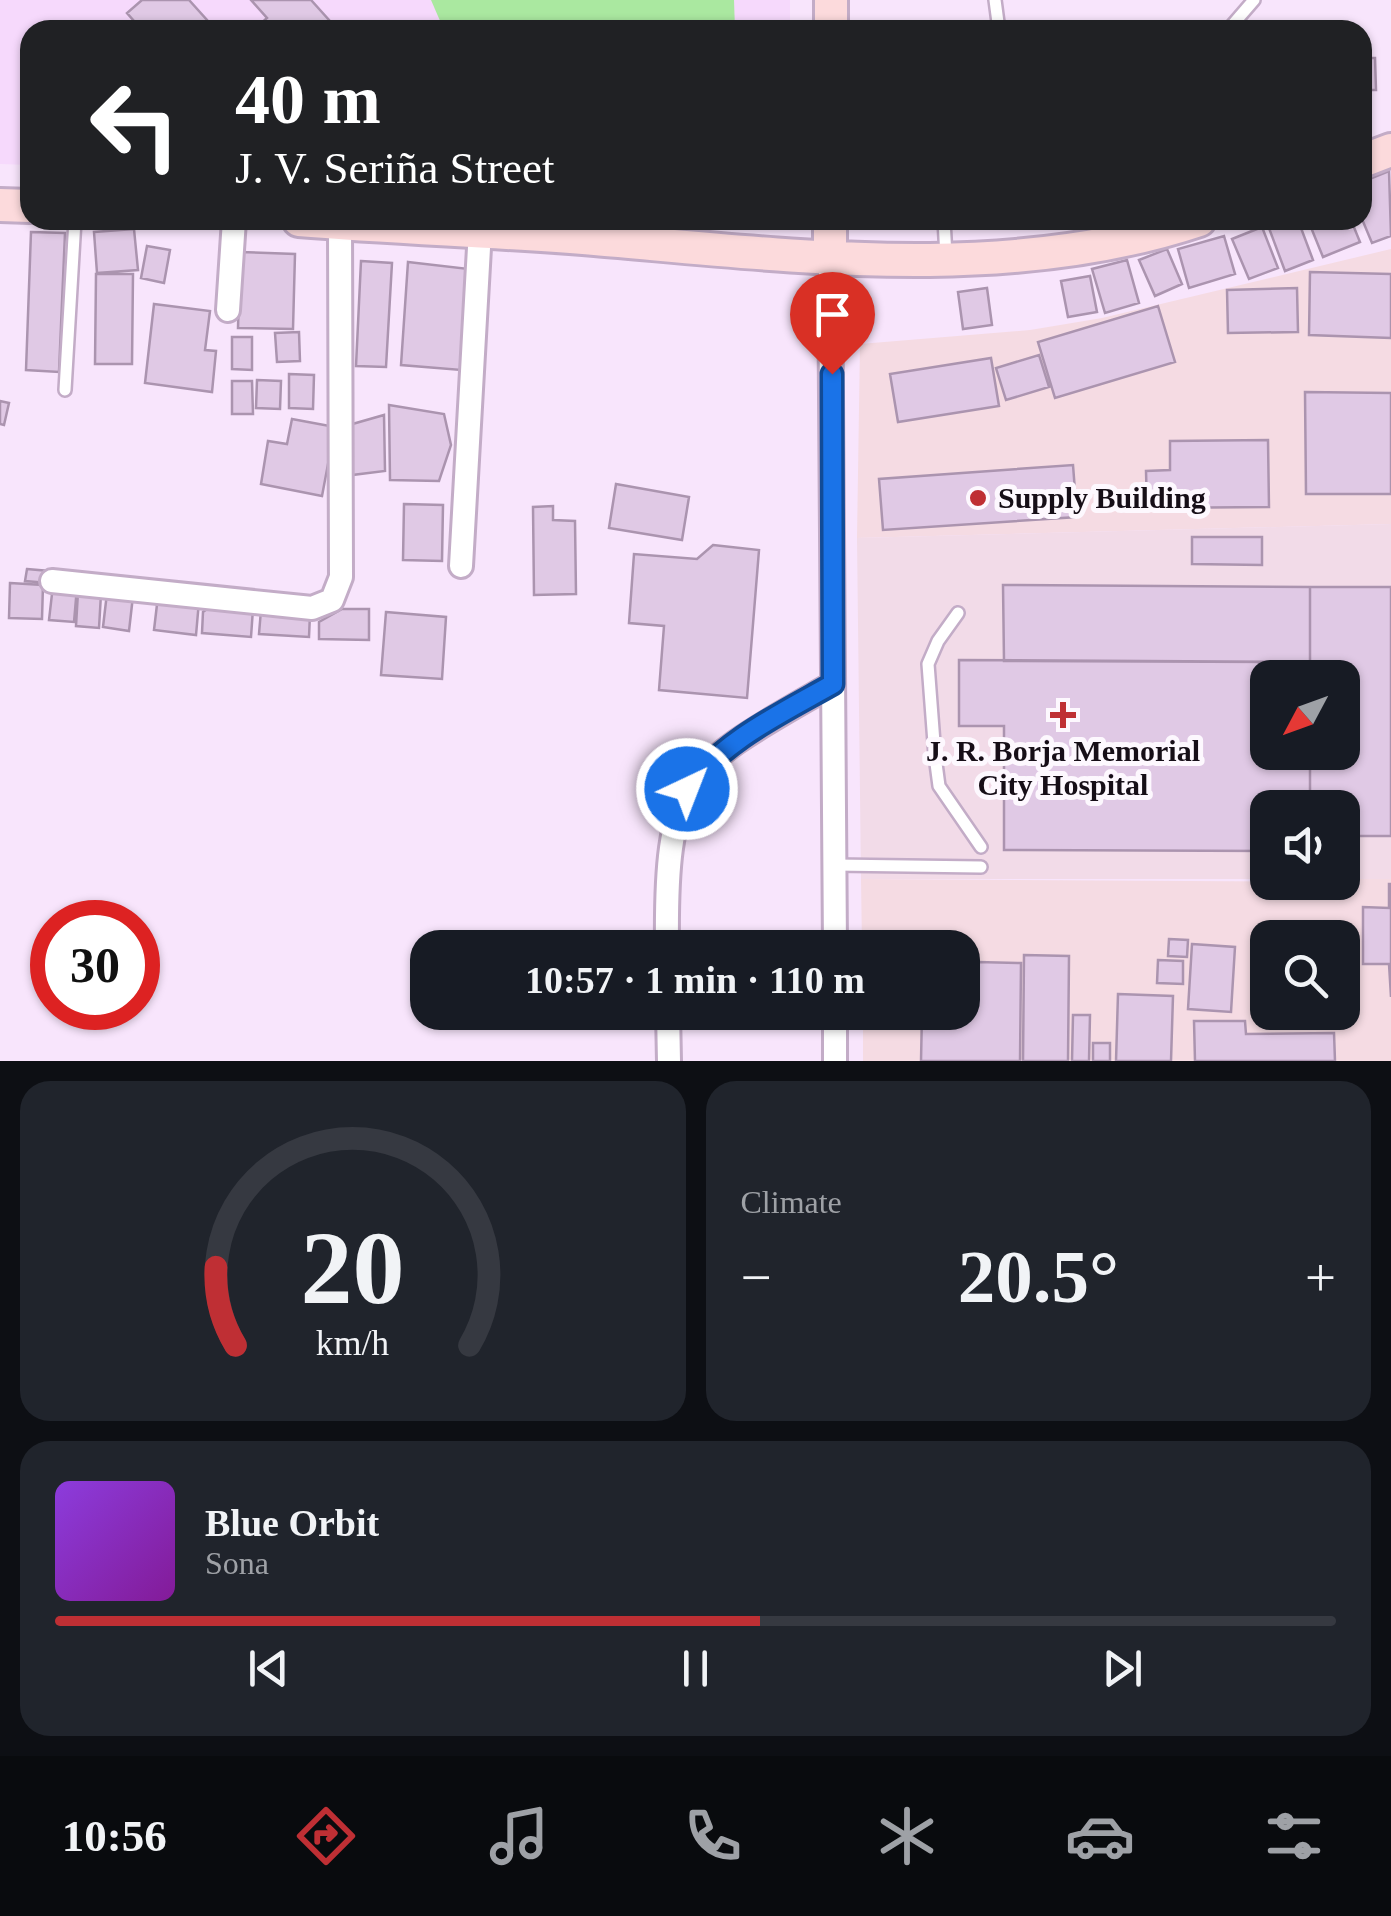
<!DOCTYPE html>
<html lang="en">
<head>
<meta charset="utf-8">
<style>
  :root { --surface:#171b24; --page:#20242c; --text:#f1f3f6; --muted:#9ea1a6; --line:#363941; --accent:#bf2f34 }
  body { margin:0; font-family:"Times New Roman",serif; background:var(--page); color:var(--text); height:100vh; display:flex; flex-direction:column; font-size:38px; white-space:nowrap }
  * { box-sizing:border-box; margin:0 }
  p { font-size:32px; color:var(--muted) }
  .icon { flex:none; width:55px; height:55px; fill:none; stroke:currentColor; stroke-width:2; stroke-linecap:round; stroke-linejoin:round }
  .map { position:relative; height:1061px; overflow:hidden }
  .drawer { display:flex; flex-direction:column; gap:20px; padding:20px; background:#0d0f14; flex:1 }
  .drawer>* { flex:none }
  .hud { position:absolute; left:20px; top:20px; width:1352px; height:210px; border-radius:30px; box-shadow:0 2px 8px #0004; background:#202124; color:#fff; overflow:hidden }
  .needle { width:65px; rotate:229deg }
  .buttons { position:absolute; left:1250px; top:660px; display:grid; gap:20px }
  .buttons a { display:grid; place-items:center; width:110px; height:110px; border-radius:20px; background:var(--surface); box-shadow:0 2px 8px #0004; font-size:50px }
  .speed { position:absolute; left:30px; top:900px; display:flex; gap:20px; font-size:50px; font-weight:700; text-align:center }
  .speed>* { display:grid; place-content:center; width:130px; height:130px; border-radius:50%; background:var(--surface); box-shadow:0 2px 8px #0004; line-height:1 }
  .speed .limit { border:15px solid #d22; background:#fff; color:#111 }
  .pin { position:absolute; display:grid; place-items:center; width:85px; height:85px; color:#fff; margin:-102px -42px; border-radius:50% 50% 50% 0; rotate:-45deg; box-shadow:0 0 10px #0007 }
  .pin .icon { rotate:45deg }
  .me { position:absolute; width:110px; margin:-55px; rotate:43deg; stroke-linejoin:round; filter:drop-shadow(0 0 8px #0008) }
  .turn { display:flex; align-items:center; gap:35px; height:210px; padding:0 50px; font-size:45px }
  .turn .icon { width:130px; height:130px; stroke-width:2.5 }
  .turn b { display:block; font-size:70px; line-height:85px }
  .big { font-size:75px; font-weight:800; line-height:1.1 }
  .drawer .tile { flex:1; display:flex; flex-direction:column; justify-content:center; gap:15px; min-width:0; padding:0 35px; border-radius:30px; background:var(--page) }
  .drawer .dial { align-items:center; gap:0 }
  .dial svg { height:260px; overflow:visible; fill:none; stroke:var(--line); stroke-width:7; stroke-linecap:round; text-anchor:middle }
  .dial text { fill:var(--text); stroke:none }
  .song { display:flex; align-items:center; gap:30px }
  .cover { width:120px; height:120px; border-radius:15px; background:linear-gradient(135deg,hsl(270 70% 55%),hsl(290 70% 35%)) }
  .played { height:10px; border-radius:5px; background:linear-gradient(90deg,var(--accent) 55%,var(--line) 55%) }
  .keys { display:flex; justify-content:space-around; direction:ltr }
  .heat { display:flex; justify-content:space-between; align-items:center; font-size:55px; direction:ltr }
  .drawer .tiles { flex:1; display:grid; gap:20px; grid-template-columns:1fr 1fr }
  .tile:last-child { grid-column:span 2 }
  .trip { position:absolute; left:410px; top:930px; width:570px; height:100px; border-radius:30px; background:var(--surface); box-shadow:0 2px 8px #0004; font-weight:800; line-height:100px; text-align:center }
  .tab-bar { display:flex; height:160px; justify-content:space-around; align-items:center; background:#090b0e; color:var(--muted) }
  .tab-bar .icon { width:70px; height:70px }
  .tab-bar .active { color:var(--accent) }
  .tab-bar b { font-size:45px; color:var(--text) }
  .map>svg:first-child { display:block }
  .commercial { fill:#f5dbe3; fill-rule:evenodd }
  .built { fill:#f6d9fc }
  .medical { fill:#f2dbe8; fill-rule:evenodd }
  .green { fill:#aae8a0 }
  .building { fill:#e0c9e5; stroke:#ab94af; stroke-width:2.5 }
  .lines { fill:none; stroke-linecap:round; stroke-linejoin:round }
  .service-casing { stroke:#c3acc7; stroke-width:16 }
  .minor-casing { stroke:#c3acc7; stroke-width:28 }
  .secondary-casing { stroke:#c3acc7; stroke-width:38 }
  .service { stroke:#fff; stroke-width:11 }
  .minor { stroke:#fff; stroke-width:22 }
  .secondary { stroke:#fcdadc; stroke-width:32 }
  .route-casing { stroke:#114b97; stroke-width:25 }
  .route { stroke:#1a73e8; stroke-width:18 }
  .poi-dot { fill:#bf2f34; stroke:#fdf8fe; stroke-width:4 }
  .labels { text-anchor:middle; stroke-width:10; stroke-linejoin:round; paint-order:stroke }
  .poi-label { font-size:30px; font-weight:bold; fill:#160e17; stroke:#fdf8fe; text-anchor:start }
</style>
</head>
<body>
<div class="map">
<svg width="1391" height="1061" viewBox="0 0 1391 1061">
  <rect width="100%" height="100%" fill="#f8e5fc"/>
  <path class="commercial" d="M1391 249V524L857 538 860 344 1030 330 1102 318Z
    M861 879 1342 882 1343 879H1391V1061H863V1013L962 1012V948L862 947ZM1268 938H1342V1012H1268Z"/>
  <path class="built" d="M0 0H790V30H30V165L0 164Z"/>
  <path class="medical" d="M1391 524V879H1343L1342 808H1268L1267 879H861L857 538ZM1268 678H1342V752H1268Z"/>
  <path class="green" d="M431 0H734L735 30H444Z"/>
  <path class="building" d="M142 0H189L216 30H142L127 13Z
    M251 0H311L338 30H254L267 18Z
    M1362 58H1375L1376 90H1362Z
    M1389 171 1391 236 1372 243 1362 219V182Z
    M1266 220H1298L1313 260 1285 271Z
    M1308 220H1351L1360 242 1323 257Z
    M1262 227 1278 268 1249 279 1232 239Z
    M134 229 138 270 97 273 94 232Z
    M31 232 65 233 59 372 26 370Z
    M1224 236 1235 274 1189 288 1178 249Z
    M147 246 170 250 164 283 141 278Z
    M1167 249 1182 284 1155 296 1139 260Z
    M240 252 295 254 293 329 238 328Z
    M1127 260 1139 303 1105 313 1092 269Z
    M361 261 392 263 386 367 356 366Z
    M408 262 469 269 461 370 401 365Z
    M1310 272 1391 274V338L1309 335Z
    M96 274H133L132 364H95Z
    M1090 276 1097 312 1068 317 1061 281Z
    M987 288 992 325 963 329 958 292Z
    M1297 288 1298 332 1228 333 1227 290Z
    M154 304 210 311 205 350 216 351 212 392 145 383Z
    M1158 306 1175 362 1055 398 1038 342Z
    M299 332 300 361 277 362 275 333Z
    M232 337H252V370L232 369Z
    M1039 355 1049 387 1006 400 996 368Z
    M991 358 999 406 898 422 890 374Z
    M289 374 314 375 313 409 289 408Z
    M257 380 281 381 280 409 256 408Z
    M232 381H252L253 414H232Z
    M1305 392 1391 393V494H1306Z
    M0 401 9 403 4 425 0 424Z
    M389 405 444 414 451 445 439 481 390 480Z
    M384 415 385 471 352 475 349 425Z
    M292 419 335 427 322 496 261 484 268 441 287 444Z
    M1268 440 1269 507 1147 508 1146 471 1170 470V441Z
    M1073 465 1077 517 883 530 879 479Z
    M616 484 689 497 682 540 609 528Z
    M404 504 443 505 442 561 403 560Z
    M553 506V520L575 521 576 594 534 595 533 507Z
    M1192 537H1262V565L1192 564Z
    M713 545 759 550 747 698 659 690 664 626 629 623 634 554 697 559Z
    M27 569 49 571 48 583 25 581Z
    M10 583 43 585 42 619 9 618Z
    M53 585 77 587 74 622 49 620Z
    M1003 585 1310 587V662L1004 661Z
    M1310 587H1391V836H1342V808H1310V752H1342V678H1310Z
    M78 592 101 594 99 628 76 626Z
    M107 593 133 596 129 631 103 627Z
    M158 596 199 601 196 635 154 630Z
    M211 606 253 609 251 637 202 633 203 612Z
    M342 609H369V640L319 639V622Z
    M261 610 310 614 309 637 259 634Z
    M386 612 446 617 442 679 381 675Z
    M959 660 1310 662V678H1268V752H1310V808H1268V851L1004 850V726H959Z
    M1389 884H1391V997L1389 964H1363V907L1389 908Z
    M1169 939 1188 940 1187 957 1168 956Z
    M1192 944 1235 947 1231 1012 1188 1009Z
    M1024 955 1069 956 1068 1061H1023Z
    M1158 960 1183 961V984L1157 983Z
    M977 962 1021 963 1020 1061H921L922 1012H962V991H976Z
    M1118 994 1173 996 1171 1061H1116Z
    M1073 1015H1090L1089 1061H1072Z
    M1194 1021H1245L1246 1034 1334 1033 1335 1061H1195Z
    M1093 1043H1110V1061H1093Z"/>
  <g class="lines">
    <g class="service-casing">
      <path id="service" d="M995 0 999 30
        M1228 30 1254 0
        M944 220 946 256
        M65 390 75 220
        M958 613 938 641 928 664 935 756 939 786 981 847
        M834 865 981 867"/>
    </g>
    <g class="minor-casing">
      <path id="minor" d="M830 259 835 948
        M228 310 234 220
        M461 566 480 230
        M52 581 312 608 332 600 341 577 340 223
        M667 948C665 772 687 768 833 684
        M668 1012 669 1061
        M835 1061V1012"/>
    </g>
    <g class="secondary-casing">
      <path id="secondary" d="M831 30V0
        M1362 161 1391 150
        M0 205 30 206
        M299 220C398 228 496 231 595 239 794 256 1007 284 1199 220
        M830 259V220"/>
    </g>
    <use href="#service" class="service"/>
    <use href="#minor" class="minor"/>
    <use href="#secondary" class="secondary"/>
  </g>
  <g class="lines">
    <g class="route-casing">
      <path id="route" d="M687 789C724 740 780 714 833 684L832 374"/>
    </g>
    <use href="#route" class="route"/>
  </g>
  <g class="poi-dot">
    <circle cx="978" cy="498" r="10"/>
    <path d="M1058 700h10v10h10v10h-10v10h-10v-10h-10v-10h10z"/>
  </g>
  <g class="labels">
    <g class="poi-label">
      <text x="998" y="508">Supply Building</text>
      <text x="1063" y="761" text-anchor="middle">J. R. Borja Memorial<tspan x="1063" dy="34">City Hospital</tspan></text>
    </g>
  </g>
</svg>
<div class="buttons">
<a><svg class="needle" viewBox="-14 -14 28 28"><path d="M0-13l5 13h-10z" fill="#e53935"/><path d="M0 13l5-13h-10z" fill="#9ea1a6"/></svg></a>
<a><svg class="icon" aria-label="sound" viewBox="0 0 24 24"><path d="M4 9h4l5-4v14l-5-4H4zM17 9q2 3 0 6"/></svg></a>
<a><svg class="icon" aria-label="search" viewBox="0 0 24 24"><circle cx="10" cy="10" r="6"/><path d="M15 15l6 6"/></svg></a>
</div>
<div class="speed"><div class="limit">30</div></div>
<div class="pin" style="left:832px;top:374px;background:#d93025"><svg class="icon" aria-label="arrive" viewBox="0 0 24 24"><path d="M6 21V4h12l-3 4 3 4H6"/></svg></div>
<svg class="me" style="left:687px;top:789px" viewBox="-20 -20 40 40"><circle r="17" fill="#1a73e8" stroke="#fff" stroke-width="3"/><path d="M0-11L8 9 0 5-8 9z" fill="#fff"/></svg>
<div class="trip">10:57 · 1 min · 110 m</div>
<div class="hud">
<div class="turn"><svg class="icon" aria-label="left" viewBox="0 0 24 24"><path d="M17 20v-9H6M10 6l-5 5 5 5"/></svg><div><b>40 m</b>J. V. Seriña Street</div></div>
</div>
</div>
<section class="drawer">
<div class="tiles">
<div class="tile dial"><svg viewBox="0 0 100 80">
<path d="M14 69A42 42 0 1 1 86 69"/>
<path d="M14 69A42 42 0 0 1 8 45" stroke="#bf2f34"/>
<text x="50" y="56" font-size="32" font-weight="700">20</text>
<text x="50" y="72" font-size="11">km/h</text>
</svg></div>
<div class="tile"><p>Climate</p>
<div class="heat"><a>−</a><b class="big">20.5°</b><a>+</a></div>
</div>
<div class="tile">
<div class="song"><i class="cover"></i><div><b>Blue Orbit</b><p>Sona</p></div></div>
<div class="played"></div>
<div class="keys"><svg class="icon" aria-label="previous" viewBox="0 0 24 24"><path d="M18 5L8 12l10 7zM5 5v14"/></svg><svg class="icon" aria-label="pause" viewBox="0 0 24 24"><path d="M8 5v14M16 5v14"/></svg><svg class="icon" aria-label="next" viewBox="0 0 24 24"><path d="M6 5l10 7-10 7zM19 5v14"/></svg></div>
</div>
</div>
</section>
<nav class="tab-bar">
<b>10:56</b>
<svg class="icon active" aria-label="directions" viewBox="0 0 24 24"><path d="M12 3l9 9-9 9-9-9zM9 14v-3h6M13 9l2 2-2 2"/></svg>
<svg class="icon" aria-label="music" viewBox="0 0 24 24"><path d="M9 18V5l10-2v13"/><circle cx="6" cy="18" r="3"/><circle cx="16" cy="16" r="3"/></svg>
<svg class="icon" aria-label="phone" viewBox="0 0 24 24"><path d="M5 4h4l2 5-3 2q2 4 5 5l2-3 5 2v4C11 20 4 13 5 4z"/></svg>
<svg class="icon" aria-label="climate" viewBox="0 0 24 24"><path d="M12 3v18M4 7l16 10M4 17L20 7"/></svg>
<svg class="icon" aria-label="car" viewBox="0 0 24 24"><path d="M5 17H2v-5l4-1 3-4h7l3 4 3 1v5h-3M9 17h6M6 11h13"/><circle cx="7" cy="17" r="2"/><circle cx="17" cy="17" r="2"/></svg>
<svg class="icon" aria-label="filters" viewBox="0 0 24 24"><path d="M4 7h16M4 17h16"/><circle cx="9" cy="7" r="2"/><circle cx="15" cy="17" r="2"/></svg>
</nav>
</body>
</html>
